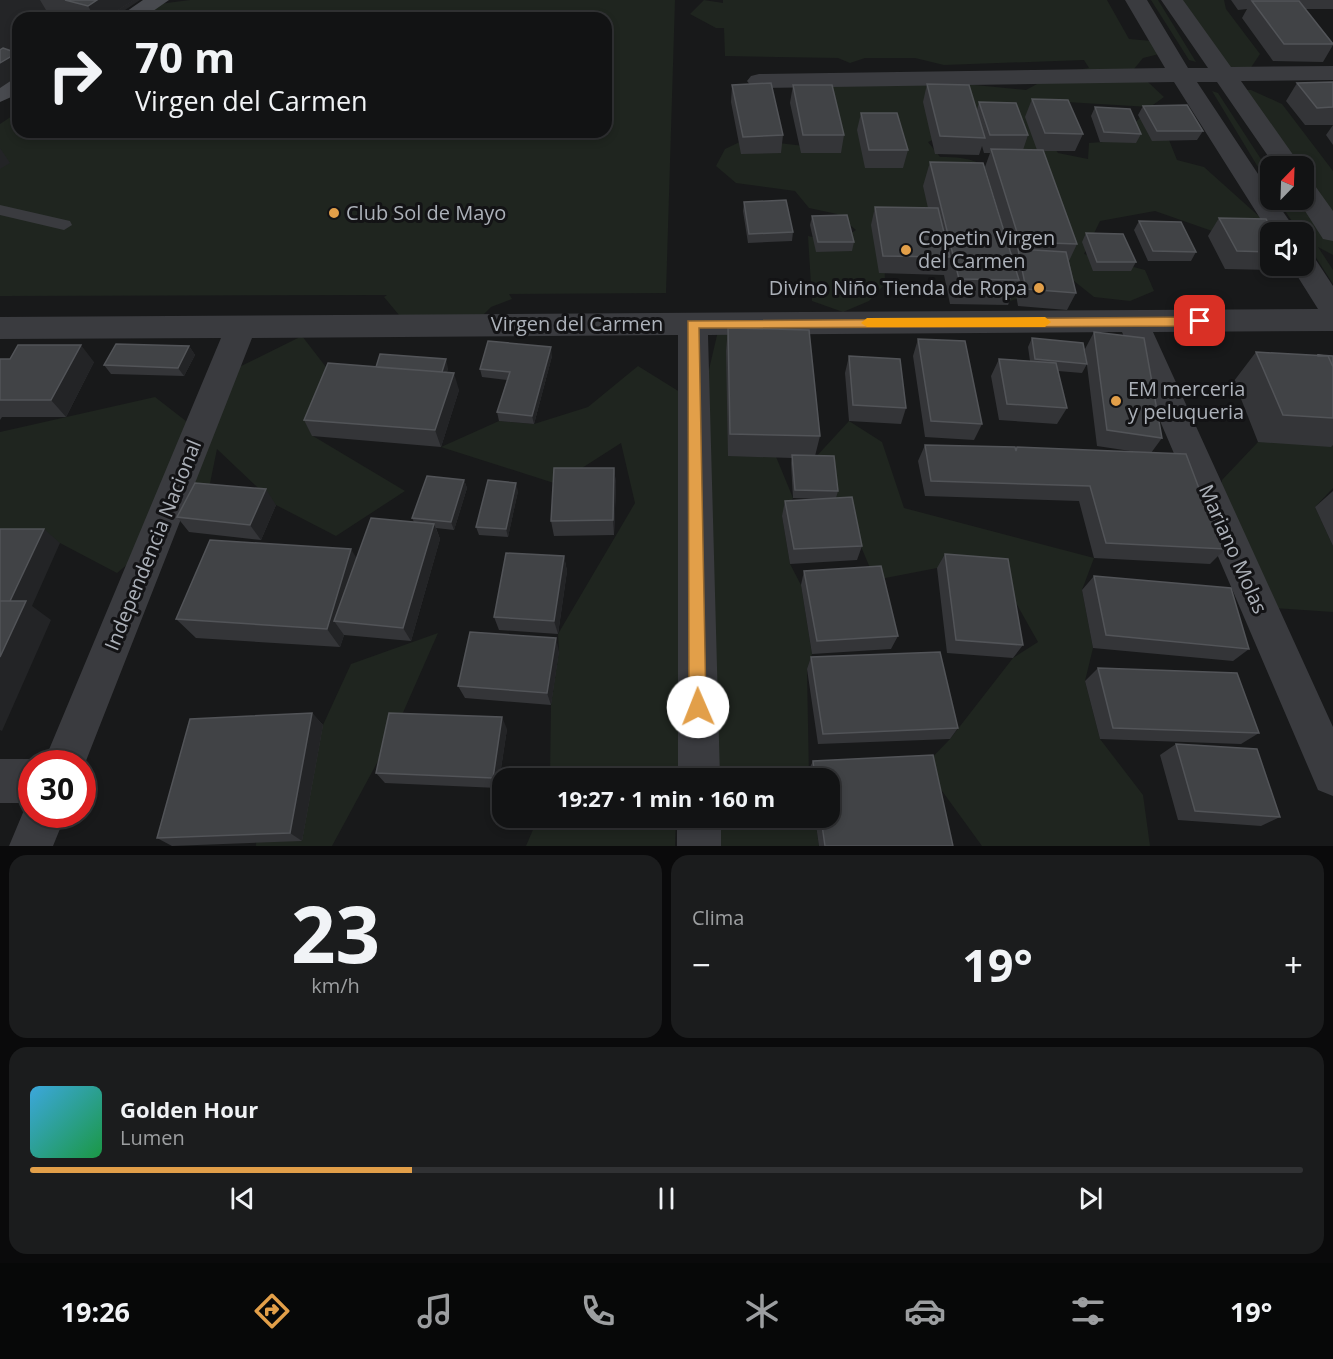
<!DOCTYPE html>
<html lang="es">
<head>
<meta charset="utf-8">
<style>
  :root { --surface:#121314; --page:#1b1c1d; --text:#f1f3f6; --muted:#9c9ea0; --line:#313234; --accent:#e29f49 }
  body { margin:0; font-family:"Open Sans",sans-serif; background:var(--page); color:var(--text); height:100vh; display:flex; flex-direction:column; font-size:22px; white-space:nowrap }
  * { box-sizing:border-box; margin:0 }
  p { font-size:20px; color:var(--muted) }
  .icon { flex:none; width:33px; height:33px; fill:none; stroke:currentColor; stroke-width:2; stroke-linecap:round; stroke-linejoin:round }
  .map { position:relative; height:846px; overflow:hidden }
  .details { display:flex; flex-direction:column; gap:9px; padding:9px; background:#0a0a0b; flex:1 }
  .details>* { flex:none }
  .banner { position:absolute; left:12px; top:12px; width:600px; height:126px; border-radius:18px; box-shadow:0 3px 9px #0003,0 0 0 2px var(--line); background:#121314; color:var(--text); overflow:hidden }
  .needle { width:39px; rotate:23deg }
  .buttons { position:absolute; left:1260px; top:156px; display:grid; gap:12px }
  .buttons a { display:grid; place-items:center; width:54px; height:54px; border-radius:12px; background:var(--surface); box-shadow:0 3px 9px #0003,0 0 0 2px var(--line); font-size:30px }
  .speed { position:absolute; left:18px; top:750px; display:flex; gap:12px; font-size:30px; font-weight:700; text-align:center }
  .speed>* { display:grid; place-content:center; width:78px; height:78px; border-radius:50%; background:var(--surface); box-shadow:0 3px 9px #0003,0 0 0 2px var(--line); line-height:1 }
  .speed .limit { border:9px solid #d22; background:#fff; color:#111 }
  .pin { position:absolute; display:grid; place-items:center; width:51px; height:51px; color:#fff; margin:-26px; border-radius:12px; box-shadow:0 3px 9px #0006 }
  .me { position:absolute; width:66px; margin:-33px; rotate:359deg; stroke-linejoin:round; filter:drop-shadow(0 0 4px #0008) }
  .turn { display:flex; align-items:center; gap:21px; height:126px; padding:0 24px; font-size:27px }
  .turn .icon { width:78px; height:78px; stroke-width:2.5 }
  .turn b { display:block; font-size:42px; line-height:51px }
  .big { font-size:45px; font-weight:700; line-height:1.1 }
  .details .widget { flex:1; display:flex; flex-direction:column; justify-content:center; gap:9px; min-width:0; padding:0 21px; border-radius:18px; background:var(--page) }
  .details .dial { align-items:center; gap:0 }
  .dial b { font-size:78px; line-height:1 }
  .song { display:flex; align-items:center; gap:18px }
  .cover { width:72px; height:72px; border-radius:9px; background:linear-gradient(135deg,hsl(200 70% 55%),hsl(140 70% 35%)) }
  .played { height:6px; border-radius:3px; background:linear-gradient(90deg,var(--accent) 30%,var(--line) 30%) }
  .keys { display:flex; justify-content:space-around; direction:ltr }
  .heat { display:flex; justify-content:space-between; align-items:center; font-size:33px; direction:ltr }
  .details .tiles { flex:1; display:grid; gap:9px; grid-template-columns:1fr 1fr }
  .widget:last-child { grid-column:span 2 }
  .trip { position:absolute; left:492px; top:768px; width:348px; height:60px; border-radius:18px; background:var(--surface); box-shadow:0 3px 9px #0003,0 0 0 2px var(--line); font-weight:700; line-height:60px; text-align:center }
  .menu { display:flex; height:96px; justify-content:space-around; align-items:center; background:#070808; color:var(--muted) }
  .menu .icon { width:42px; height:42px }
  .menu .active { color:var(--accent) }
  .menu b { font-size:27px; color:var(--text) }
  .map>svg:first-child { display:block }
  .built { fill:#242527 }
  .green { fill:#1f251f }
  .lines { fill:none; stroke-linecap:round; stroke-linejoin:round }
  .lane { fill:#3a3b3f; fill-rule:evenodd }
  .street { fill:#3a3b3f; fill-rule:evenodd }
  .secondary { fill:#484a4f; fill-rule:evenodd }
  .wall { fill:#343538 }
  .shaded-wall { fill:#232426 }
  .building { fill:#414346; stroke:#525458; stroke-width:1.5 }
  .route { fill:#e29f49; stroke:#93672f; stroke-width:1.5 }
  .slow { fill:#f59e0b }
  .poi-dot { fill:#e29f49; stroke:#131315; stroke-width:2 }
  .labels { text-anchor:middle; stroke-width:6; stroke-linejoin:round; paint-order:stroke }
  .poi-label { font-size:20px; fill:#acb1b9; stroke:#131315; text-anchor:start }
  .street-label { font-size:20px; fill:#acb1b9; stroke:#131315 }
</style>
</head>
<body>
<div class="map">
<svg width="1333" height="846" viewBox="0 0 1333 846">
  <rect width="100%" height="100%" fill="#18191a"/>
  <path class="built" d="M0 0H140L113 18H18V82L0 94Z"/>
  <path class="green" d="M190 0H675L666 293 509 294 512 299 491 307 480 318 399 315 384 297 387 295 0 296V124L18 112V132H606V18H135L159 4Z
    M704 0 723 3V0H1107L1129 39 1152 41 1163 53 1143 58 1134 69 1164 97 1150 107 1066 102 1048 138 1058 153 1088 159 1089 143 1115 141 1140 118 1165 130 1177 160 1204 167 1262 219 1215 232 1155 211 1100 221 1084 254 1145 270 1154 291 1130 301 1094 297 1069 277 988 116 928 142 940 157C972 157 984 161 1005 185L989 198 1023 297 997 305 974 286 884 242 885 284 869 301 843 312 812 301 808 236 837 242 856 230 837 214 809 208 795 191 736 183 716 166 725 149 746 139 821 148 809 92 865 74 1026 90 1057 73 1089 68 1084 60 944 65 915 58H865L850 63 838 58 725 56 724 28H716L690 14Z
    M1151 0H1158L1196 62 1189 60Z
    M1182 0H1224L1226 9 1260 54 1248 72 1223 66Z
    M1238 90H1251L1282 104 1333 171V255L1318 247 1333 270V284L1304 239V232H1299L1278 200H1288L1296 212 1290 200H1304V166H1274L1239 97Z
    M1212 91 1218 93 1270 173V187Z
    M718 331 782 350 765 430 793 498 782 516 790 564 801 585 812 654 807 670 809 778H704L695 684 681 778H550L551 705 559 651 558 634 635 503 621 443 557 484 441 447 499 421 534 424 588 407 638 366 696 402 700 408Z
    M302 336 336 380 313 436 405 491 336 536 276 505 217 449 207 498 117 573 60 543 0 544V432L155 397 200 432 231 371Z
    M1333 415V488L1315 507 1333 546V612L1258 607 1219 536 1222 480 1258 442Z
    M849 421 882 442 904 508 1094 558 1082 590 1093 648 1085 681 1100 739 1143 795 1150 846H982L924 766 950 739 1013 658 1038 642 999 573 937 568 875 580 847 513 835 499 814 459Z
    M438 633 398 724 332 846H256L257 813 323 725 351 664Z
    M538 818H676L675 846H526Z
    M707 818H815L819 846H709Z"/>
  <g class="lines">
    <path class="lane" d="M0 205 70 221 72 225 64 230 0 215Z"/>
    <path class="street" d="M1125 0H1147L1188 68H1208L1161 0H1183L1231 67 1333 66V80L1241 81 1301 166H1275L1217 82H1197L1270 192V200H1275L1297 232 1270 234 1174 82 759 88 751 86 747 81 751 76 759 74 1165 68Z
      M1304 181 1313 183 1333 211V241L1323 239 1298 200H1304Z
      M1304 254 1314 257 1333 286V331L1153 332 1333 727V796L1318 790 1122 332 708 335 720 778H678V335L252 338 82 771V764H43L221 338 0 339V317L1318 309 1291 266H1304Z
      M0 759H32L42 764H32V814H66L53 846H9L27 803H0Z
      M677 818H721V846H677Z"/>
    <path class="secondary" d="M143 0H169L143 18H117Z
      M18 77V94L0 102V85Z"/>
  </g>
  <path class="wall" d="M40 0H134L105 18H77L46 10Z
    M1231 0H1333V9H1305L1333 43V45L1323 62 1273 61 1242 18 1247 9 1238 10Z
    M1333 82V125H1305L1286 101 1297 83Z
    M927 84 977 110 979 102 1028 135 1023 150H1037L1025 117 1032 99 1083 134 1075 151H1043L1077 244 1069 261 1076 293 1067 310 1018 306 1015 289 1008 305 950 304 944 275 879 273 871 225 875 207 928 208 923 186 930 162 1013 262 1014 260H1013L985 167 990 153H984L982 146 979 155 935 154 923 102Z
    M732 85 783 135 781 153 741 154 731 102Z
    M793 85 844 135 841 153H801L790 103Z
    M1143 106 1203 131 1197 140 1152 141 1138 115Z
    M1095 107 1141 134 1136 143 1100 142 1091 116Z
    M861 113 908 150 903 168H865L857 130Z
    M1333 125V145L1326 135Z
    M744 202 793 232 792 241 748 243 743 211Z
    M812 216 854 242 852 251 816 252 810 225Z
    M1219 218 1270 232V266H1276L1273 270 1225 269 1208 236Z
    M1139 221 1196 252 1191 261H1148L1134 230Z
    M1086 233 1136 262 1131 271H1093L1082 242Z
    M728 328 820 436 815 456 838 491 836 498 862 546 857 560 790 564 782 516 785 501 823 499 793 498 791 463 792 458 728 456 726 351Z
    M1094 332 1162 438 1151 453 1200 491 1225 549 1210 564 1094 558 1079 501 925 496 918 461 925 445 1016 449 1137 452 1097 446 1085 349Z
    M1032 338 1087 364 1082 373 1058 371 1067 408 1057 424 999 420 991 376 999 359 1030 361 1028 347Z
    M918 339 982 424 974 440 925 437 913 356Z
    M189 346 195 355 184 376 111 374 104 365Z
    M1256 352 1317 356 1318 355 1333 356V445L1331 447 1258 442 1234 381Z
    M552 356 534 424 499 421 497 412 507 380 482 377 480 369Z
    M849 356 906 408 901 424 849 421 845 373Z
    M0 359 94 362 66 417H2L0 420Z
    M376 367 448 368 447 372 459 390 441 447 312 436 304 420Z
    M614 468 616 484 614 535 554 536 551 521Z
    M464 480 467 488 454 530 436 528 440 539 411 641 344 635 340 647 196 638 176 619 357 558 414 522 412 518Z
    M518 491 508 537 479 535 476 527Z
    M1333 491V546L1315 507Z
    M276 505 261 540 189 532 177 517Z
    M945 554 1023 645 1013 658 947 653 937 568Z
    M564 556 567 571 558 634 499 630 494 617Z
    M804 571 898 636 891 649 812 654 801 585Z
    M1094 576 1249 649 1233 661 1093 648 1082 590Z
    M559 651 551 705 465 698 458 686Z
    M811 657 958 728 950 739 818 744 807 669Z
    M1098 668 1259 733 1241 744 1100 739 1085 681Z
    M312 713 323 725 302 841 172 846 157 838Z
    M507 729 498 788 385 783 376 773Z
    M1176 744 1280 817 1261 826 1178 820 1160 755Z
    M813 761 953 846H819L815 818H830V778H809L808 771Z"/>
  <path class="shaded-wall" d="M97 0H134L105 18H95L88 6Z
    M17 53 18 76 0 88V63Z
    M0 148 10 163 0 169Z
    M81 345 94 362 66 417 51 400Z
    M189 346 195 355 184 376 178 368Z
    M551 347 552 356 534 424 532 416Z
    M446 359 448 368 442 388 439 379Z
    M454 373 459 390 441 447 435 430Z
    M614 468 616 484 614 535 613 520Z
    M464 480 467 488 454 530 451 522Z
    M516 483 518 491 508 537 506 529Z
    M266 489 276 505 261 540 250 525Z
    M434 524 440 539 411 641 403 628Z
    M44 529 60 543 32 606 51 620 2 731 0 730V657L9 604Z
    M351 549 363 569 334 621 344 635 340 647 327 629Z
    M564 556 567 571 558 634 554 621Z
    M556 638 559 651 551 705 547 693Z
    M312 713 323 725 302 841 290 833Z
    M502 717 507 729 498 788 493 778Z"/>
  <path class="building" d="M65 0H97L88 6Z
    M1252 1H1299L1333 44H1284Z
    M3 48 17 53 0 63V50Z
    M1333 82V107L1317 108 1297 83Z
    M771 83 783 135 743 137 732 85Z
    M927 84 969 85 985 138 940 136Z
    M793 85H832L844 135H803Z
    M1032 99 1068 100 1083 134 1045 133Z
    M979 102 1016 103 1028 135H990Z
    M1187 105 1203 131H1157L1143 106Z
    M1095 107 1130 109 1141 134 1104 132Z
    M861 113H897L908 150H869Z
    M991 149 1043 150 1077 244 1020 242Z
    M930 162 983 163 1019 280 959 279Z
    M786 200 793 232 749 234 744 202Z
    M875 207 938 208 950 257 883 256Z
    M847 215 854 242H818L812 216Z
    M1219 218 1266 219 1274 232H1270V252L1237 251Z
    M1139 221 1181 222 1196 252 1153 251Z
    M1086 233 1123 234 1136 262H1097Z
    M1018 249 1066 252 1076 293 1026 289Z
    M728 328 809 330 820 436 730 434Z
    M1094 332 1144 338 1162 438 1107 430Z
    M1032 338 1083 343 1087 364 1035 359Z
    M918 339 965 341 982 424 931 421Z
    M488 341 551 347 532 416 497 412 510 372 480 369Z
    M116 344 189 346 178 368 104 365Z
    M18 345H81L51 400H0V359H10Z
    M1256 352 1328 356 1333 367V418L1283 415Z
    M380 354 446 359 442 372 376 367Z
    M1318 355 1333 356V367L1328 356H1318Z
    M849 356 900 359 906 408 853 405Z
    M999 359 1056 363 1067 408 1007 404Z
    M328 363 454 373 435 430 304 420Z
    M925 445 1015 447 1016 451 1017 447 1186 454 1200 491H1204L1225 549 1106 543 1090 486 931 481Z
    M792 455 834 456 838 491 795 490Z
    M554 468H614L613 520 551 521Z
    M427 476 464 480 451 522 412 518Z
    M488 480 516 483 506 529 476 527Z
    M195 483 266 489 250 525 177 517Z
    M852 497 862 546 794 549 785 501Z
    M371 518 434 524 403 628 334 621Z
    M0 529H44L10 601H0Z
    M210 540 351 549 327 629 176 619Z
    M506 553 564 556 554 621 494 617Z
    M945 554 1008 559 1023 645 956 640Z
    M881 566 898 636 817 641 804 571Z
    M1094 576 1231 588 1249 649 1106 635Z
    M0 601H26L0 657Z
    M470 632 556 638 547 693 458 686Z
    M940 652 958 728 823 734 811 657Z
    M1098 668 1237 673 1259 733 1113 728Z
    M312 713 290 833 157 838 190 719Z
    M389 713 502 717 493 778 376 773Z
    M1176 744 1257 749 1280 817 1195 811Z
    M933 755 953 846H825L821 818H830V778H815L813 761Z"/>
  <path class="route" d="M1200 317 1206 321 1200 326 699 328 706 707 704 713 698 715 692 713 689 707 688 321Z"/>
  <path class="slow" d="M1045 317 1051 322 1045 327H867L861 323 867 318Z"/>
  <g class="poi-dot">
    <circle cx="334" cy="213" r="6"/>
    <circle cx="906" cy="250" r="6"/>
    <circle cx="1039" cy="288" r="6"/>
    <circle cx="1116" cy="401" r="6"/>
  </g>
  <g class="labels">
    <g class="poi-label">
      <text x="346" y="220">Club Sol de Mayo</text>
      <text x="918" y="245">Copetin Virgen<tspan x="918" dy="23">del Carmen</tspan></text>
      <text x="1027" y="295" text-anchor="end">Divino Niño Tienda de Ropa</text>
      <text x="1128" y="396">EM merceria<tspan x="1128" dy="23">y peluqueria</tspan></text>
    </g>
    <g class="street-label">
      <text x="577" y="331">Virgen del Carmen</text>
      <text transform="translate(153 545) rotate(-68)" y="7">Independencia Nacional</text>
      <text transform="translate(1233 549) rotate(66)" y="7">Mariano Molas</text>
    </g>
  </g>
</svg>
<div class="buttons">
<a><svg class="needle" viewBox="-14 -14 28 28"><path d="M0-13l5 13h-10z" fill="#e53935"/><path d="M0 13l5-13h-10z" fill="#9c9ea0"/></svg></a>
<a><svg class="icon" aria-label="sound" viewBox="0 0 24 24"><path d="M4 9h4l5-4v14l-5-4H4zM17 9q2 3 0 6"/></svg></a>
</div>
<div class="speed"><div class="limit">30</div></div>
<div class="pin" style="left:1200px;top:321px;background:#d93025"><svg class="icon" aria-label="arrive" viewBox="0 0 24 24"><path d="M6 21V4h12l-3 4 3 4H6"/></svg></div>
<svg class="me" style="left:698px;top:707px" viewBox="-20 -20 40 40"><circle r="19" fill="#fff"/><path d="M0-13L10 11 0 6-10 11z" fill="#e29f49"/></svg>
<div class="trip">19:27 · 1 min · 160 m</div>
<div class="banner">
<div class="turn"><svg class="icon" aria-label="right" viewBox="0 0 24 24"><path d="M7 20v-9h11M14 6l5 5-5 5"/></svg><div><b>70 m</b>Virgen del Carmen</div></div>
</div>
</div>
<section class="details">
<div class="tiles">
<div class="widget dial"><b>23</b><p>km/h</p></div>
<div class="widget"><p>Clima</p>
<div class="heat"><a>−</a><b class="big">19°</b><a>+</a></div>
</div>
<div class="widget">
<div class="song"><i class="cover"></i><div><b>Golden Hour</b><p>Lumen</p></div></div>
<div class="played"></div>
<div class="keys"><svg class="icon" aria-label="previous" viewBox="0 0 24 24"><path d="M18 5L8 12l10 7zM5 5v14"/></svg><svg class="icon" aria-label="pause" viewBox="0 0 24 24"><path d="M8 5v14M16 5v14"/></svg><svg class="icon" aria-label="next" viewBox="0 0 24 24"><path d="M6 5l10 7-10 7zM19 5v14"/></svg></div>
</div>
</div>
</section>
<nav class="menu">
<b>19:26</b>
<svg class="icon active" aria-label="directions" viewBox="0 0 24 24"><path d="M12 3l9 9-9 9-9-9zM9 14v-3h6M13 9l2 2-2 2"/></svg>
<svg class="icon" aria-label="music" viewBox="0 0 24 24"><path d="M9 18V5l10-2v13"/><circle cx="6" cy="18" r="3"/><circle cx="16" cy="16" r="3"/></svg>
<svg class="icon" aria-label="phone" viewBox="0 0 24 24"><path d="M5 4h4l2 5-3 2q2 4 5 5l2-3 5 2v4C11 20 4 13 5 4z"/></svg>
<svg class="icon" aria-label="climate" viewBox="0 0 24 24"><path d="M12 3v18M4 7l16 10M4 17L20 7"/></svg>
<svg class="icon" aria-label="car" viewBox="0 0 24 24"><path d="M5 17H2v-5l4-1 3-4h7l3 4 3 1v5h-3M9 17h6M6 11h13"/><circle cx="7" cy="17" r="2"/><circle cx="17" cy="17" r="2"/></svg>
<svg class="icon" aria-label="filters" viewBox="0 0 24 24"><path d="M4 7h16M4 17h16"/><circle cx="9" cy="7" r="2"/><circle cx="15" cy="17" r="2"/></svg>
<b>19°</b>
</nav>
</body>
</html>
